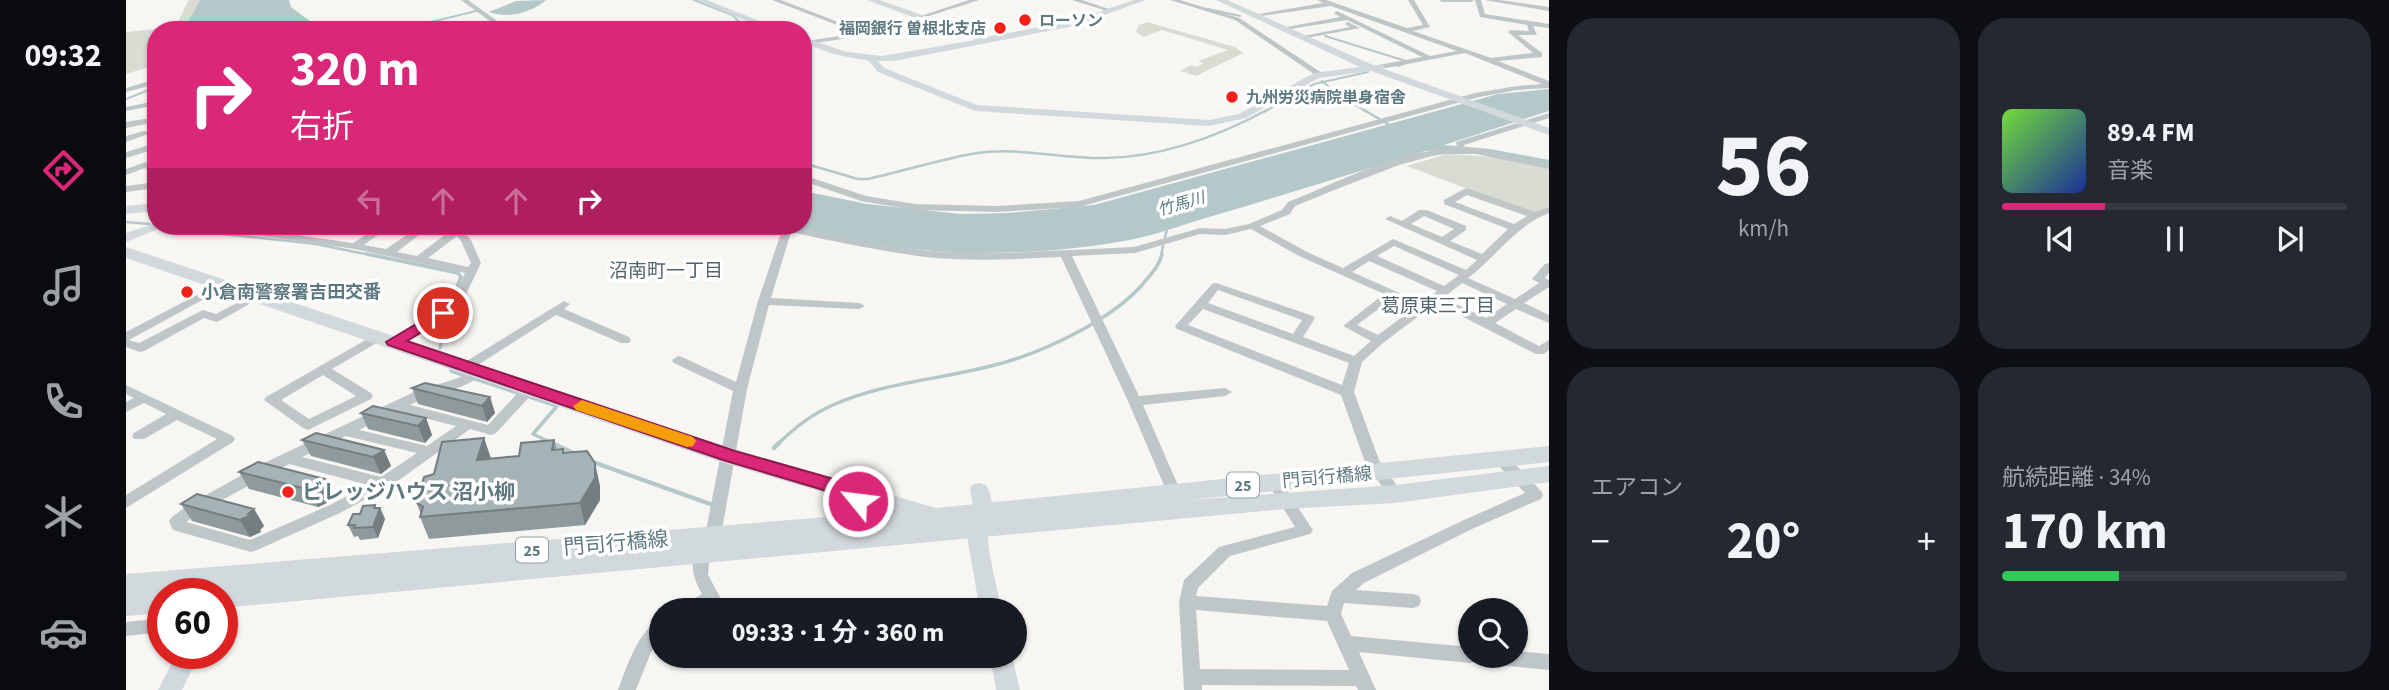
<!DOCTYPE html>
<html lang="ja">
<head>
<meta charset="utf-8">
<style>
  :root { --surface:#171b24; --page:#242831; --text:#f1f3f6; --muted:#9ea1a6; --line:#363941; --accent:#db2777 }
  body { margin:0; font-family:"Source Sans 3","Noto Sans JP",sans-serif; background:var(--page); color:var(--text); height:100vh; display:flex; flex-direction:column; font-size:26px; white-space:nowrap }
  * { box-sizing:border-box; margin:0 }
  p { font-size:23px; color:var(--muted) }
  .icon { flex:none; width:38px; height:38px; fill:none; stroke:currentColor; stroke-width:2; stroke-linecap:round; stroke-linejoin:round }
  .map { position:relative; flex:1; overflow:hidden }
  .sheet { display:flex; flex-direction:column; gap:18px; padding:18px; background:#0d0f14; width:840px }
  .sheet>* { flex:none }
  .hud { position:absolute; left:21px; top:21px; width:665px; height:214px; border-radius:28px; box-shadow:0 2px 5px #0004; background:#db2777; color:#fff; overflow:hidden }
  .fabs { position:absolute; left:1332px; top:598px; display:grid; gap:14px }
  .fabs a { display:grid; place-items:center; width:70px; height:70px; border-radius:50%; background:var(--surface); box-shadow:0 2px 5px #0004; font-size:35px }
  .speed { position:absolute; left:21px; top:578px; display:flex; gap:14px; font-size:35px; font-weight:700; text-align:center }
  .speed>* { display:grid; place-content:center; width:91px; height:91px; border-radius:50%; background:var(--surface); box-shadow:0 2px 5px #0004; line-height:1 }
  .speed .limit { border:10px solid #d22; background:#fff; color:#111 }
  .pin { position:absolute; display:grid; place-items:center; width:60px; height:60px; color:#fff; margin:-30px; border:4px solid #fff; border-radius:50%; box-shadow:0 2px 7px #0007 }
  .me { position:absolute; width:77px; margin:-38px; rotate:299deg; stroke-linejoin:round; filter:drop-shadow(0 0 5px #0008) }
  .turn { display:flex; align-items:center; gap:24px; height:147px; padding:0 28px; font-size:32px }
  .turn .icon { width:91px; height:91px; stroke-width:2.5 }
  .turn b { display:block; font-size:49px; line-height:60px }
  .lanes { display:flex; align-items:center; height:66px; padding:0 28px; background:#0003; justify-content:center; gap:35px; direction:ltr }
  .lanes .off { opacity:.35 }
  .big { font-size:52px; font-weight:700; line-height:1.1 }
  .sheet .widget { flex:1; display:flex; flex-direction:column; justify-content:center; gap:10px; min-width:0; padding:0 24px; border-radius:28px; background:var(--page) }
  .sheet .dial { align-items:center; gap:0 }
  .dial b { font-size:91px; line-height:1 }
  .song { display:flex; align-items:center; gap:21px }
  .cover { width:84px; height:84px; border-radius:10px; background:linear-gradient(135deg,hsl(100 70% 55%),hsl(230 70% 35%)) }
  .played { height:7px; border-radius:4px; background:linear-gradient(90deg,var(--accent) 30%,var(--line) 30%) }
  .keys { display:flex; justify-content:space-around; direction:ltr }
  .heat { display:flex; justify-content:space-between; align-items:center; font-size:38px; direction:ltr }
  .charge { height:10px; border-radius:5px; background:linear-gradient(90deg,#34c759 34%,var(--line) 0) }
  .sheet .tiles { flex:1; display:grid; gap:18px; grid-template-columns:repeat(2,1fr) }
  .trip { position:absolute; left:523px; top:598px; width:378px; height:70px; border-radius:35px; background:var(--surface); box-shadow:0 2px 5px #0004; font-weight:700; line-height:70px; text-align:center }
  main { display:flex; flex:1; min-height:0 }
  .tab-bar { display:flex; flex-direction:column; width:126px; justify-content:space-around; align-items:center; background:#090b0e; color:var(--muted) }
  .tab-bar .icon { width:49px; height:49px }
  .tab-bar .on { color:var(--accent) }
  .tab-bar b { font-size:32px; color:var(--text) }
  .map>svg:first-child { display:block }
  .green { fill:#d8dcd2 }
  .water { fill:#b5c8c9 }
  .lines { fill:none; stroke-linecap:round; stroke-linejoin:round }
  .stream-far3 { stroke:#b5c8c9; stroke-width:2 }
  .stream-far2 { stroke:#b5c8c9; stroke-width:2.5 }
  .stream-far1 { stroke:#b5c8c9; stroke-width:3.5 }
  .stream { stroke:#b5c8c9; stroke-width:4.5 }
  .street { fill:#bfc6c8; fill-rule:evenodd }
  .secondary { fill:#d2d9dc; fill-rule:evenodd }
  .primary { fill:#d2d9dc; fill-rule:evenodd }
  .wall { fill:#8f9a9d }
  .shaded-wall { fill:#747d7f }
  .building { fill:#a6b3b6; stroke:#747d7f; stroke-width:2 }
  .route { fill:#db2777; stroke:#8e194d; stroke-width:2 }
  .slow { fill:#f59e0b }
  .poi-dot { fill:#f22118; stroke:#fff; stroke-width:2.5 }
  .labels { text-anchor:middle; stroke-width:7; stroke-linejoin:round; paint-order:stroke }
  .far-poi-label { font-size:16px; font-weight:bold; fill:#5f7981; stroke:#fff; text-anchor:start }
  .far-water-label { font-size:16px; font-style:italic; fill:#5a797c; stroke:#fff }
  .shield { fill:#fff; stroke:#8fa1a7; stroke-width:2 }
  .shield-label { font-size:16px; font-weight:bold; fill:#5f7981 }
  .poi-label { font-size:18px; font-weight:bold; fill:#5f7981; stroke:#fff; text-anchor:start }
  .street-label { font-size:18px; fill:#5f7981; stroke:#fff }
  .neighbourhood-label { font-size:19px; fill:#52656c; stroke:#fff }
  .near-poi-label { font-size:21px; font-weight:bold; fill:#5f7981; stroke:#fff; text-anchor:start }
  .near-street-label { font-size:21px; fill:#5f7981; stroke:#fff }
</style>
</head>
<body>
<main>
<nav class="tab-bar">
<b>09:32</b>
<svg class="icon on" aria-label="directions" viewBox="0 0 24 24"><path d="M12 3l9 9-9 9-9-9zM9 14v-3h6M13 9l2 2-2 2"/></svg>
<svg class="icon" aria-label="music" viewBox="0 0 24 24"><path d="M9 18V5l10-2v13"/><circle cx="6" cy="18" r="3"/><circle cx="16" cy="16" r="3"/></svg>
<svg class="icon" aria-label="phone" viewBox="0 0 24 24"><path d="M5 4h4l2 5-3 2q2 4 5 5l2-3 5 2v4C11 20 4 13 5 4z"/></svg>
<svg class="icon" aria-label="climate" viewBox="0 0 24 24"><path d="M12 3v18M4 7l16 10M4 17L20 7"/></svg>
<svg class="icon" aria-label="car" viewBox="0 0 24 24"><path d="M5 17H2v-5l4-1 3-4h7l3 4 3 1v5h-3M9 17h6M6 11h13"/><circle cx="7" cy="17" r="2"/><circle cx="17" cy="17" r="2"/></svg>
</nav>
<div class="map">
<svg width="1423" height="690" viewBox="0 0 1423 690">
  <rect width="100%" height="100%" fill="#f7f6f3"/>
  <path class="green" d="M63 0H74L59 30H30V65L0 74V32L49 27Z
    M1021 22 1109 47 1117 53 1070 76 1054 71 1065 65 1071 67 1077 63 1072 61 1102 50 1036 30 1017 37 1010 32 1013 25Z
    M1321 154 1371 157 1423 168V209L1405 213 1281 166Z"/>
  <path class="water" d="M74 0H163L165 7 196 30H58Z
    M420 0C405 13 382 19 363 12L390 1Z
    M1423 89V111L1318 145 1364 149 1423 160V165C1384 156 1339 148 1299 151 1229 173 1160 194 1090 215 1060 223 1029 236 998 241 890 260 772 257 666 226H677V191L741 204 835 214 882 213 968 205 1372 94Z"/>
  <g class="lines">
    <path class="stream-far3" d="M568 0 606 15 623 30
      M1082 9 1114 16
      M272 30 350 11
      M1199 36 1283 62 1272 66
      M1196 81 1214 96 1241 112
      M0 99 30 87
      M1138 112 1188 84 1242 72"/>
    <path class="stream-far2" d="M1238 110 1267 127
      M677 163 732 179H742C778 171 815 159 851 153 893 147 937 159 979 158 1037 157 1091 137 1141 110
      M0 222 23 224
      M43 228 190 244 249 256
      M1039 237 1042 225
      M1035 256 1037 246"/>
    <path class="stream-far1" d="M241 254 332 273 335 277 323 305 301 319
      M314 348 321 315
      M325 371 431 406 407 434 430 445
      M651 445C667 429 686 414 707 405 763 380 826 379 883 361 926 348 987 318 1016 285 1024 275 1033 267 1036 254"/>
    <path class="stream" d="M426 443 447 453
      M648 448 653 443
      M464 461 587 505"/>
    <path class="street" d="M335 0H342L384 30H376Z
      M646 0H655L738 32 814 22 817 24 683 44 679 42 681 41 732 33Z
      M843 0H853L797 18 792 17Z
      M946 0H956L989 11 984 12Z
      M1044 0H1054L1113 18 1196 73 1194 77H1188V74L1109 20Z
      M1191 0H1200L1281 28 1297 25 1282 0H1288L1304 27 1287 31 1365 58 1407 53 1382 32 1385 30 1403 31 1401 25 1354 17 1349 0H1355L1359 14 1423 24V28L1407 26 1411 35H1392L1416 53V57L1372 61 1423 81V88L1391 90 1353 97 953 207 871 212 789 210 735 201 677 181V175L740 196 789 204 871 206 953 201 1349 93 1391 86 1416 84 1339 53 1255 69 1251 67 1252 65 1296 57 1221 20 1164 29 1161 27 1214 17 1208 13 1211 11 1304 56 1331 51 1205 6 1136 16 1133 14 1197 3Z
      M1313 0H1348L1345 2H1316Z
      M1358 0H1374L1423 7V11Z
      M1222 22 1234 28 1175 39 1172 37 1224 27 1219 24Z
      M30 79V84L0 92V88Z
      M30 101V105L0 111V107Z
      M1423 113V118L1338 145 1339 148 1365 151 1423 163V169L1350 154H1320L1306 156 1273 165 1221 185 1169 206 1164 214 1134 226 1181 252 1217 268 1267 239 1340 270 1351 260 1259 219 1264 216 1276 221 1293 210H1301L1340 226V230L1324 241 1356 254 1382 229 1318 204V200L1340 188 1409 212 1423 207V213C1389 226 1370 257 1342 278L1389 299 1413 283 1406 279 1419 264 1423 263V273L1419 278 1423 280V287L1398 303 1423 315V323L1390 309 1369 323 1413 346 1423 340V350L1418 354H1410L1310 303 1257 343 1236 362 1228 392 1253 460 1274 490 1276 494 1274 498 1269 500 1264 498 1239 462 1215 395 1051 329 1049 326 1086 284 1090 283 1187 316 1189 318 1177 337 1228 356 1245 341 1217 326 1258 294 1173 256 1125 229 1099 235 1074 234 1009 253 946 256 1013 396 1099 388 1106 392 1099 396 1017 405 1057 497 1055 501 1050 503 1045 501 1043 497 1002 401 935 257C891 259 844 262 799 257 754 251 710 242 665 232L645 298 733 303 739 306 733 309 643 305 621 389 594 541 592 545 586 547 580 545 578 541 607 391 548 363 546 360 552 356 556 357 610 382 632 301 656 230 647 228 646 226H664L736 241 802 251 882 253 1008 247 1074 228 1099 229 1123 224 1156 210 1162 202C1215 181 1272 150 1331 148L1330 142ZM1341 195 1401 216 1388 224 1329 202ZM1298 216 1328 229 1316 237 1285 224ZM1268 246 1333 275 1318 286 1251 256ZM1243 261 1311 291 1296 303 1226 272ZM1336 283 1381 304 1360 318 1317 298ZM1092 290 1176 320 1167 334 1082 303ZM1267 298 1288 308 1252 335 1231 325ZM1077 309 1223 363 1216 385 1062 325Z
      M30 117V122L0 128V122Z
      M18 131 25 133 0 142V136Z
      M30 143V149L0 158V152Z
      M20 162 30 168V175L19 168 0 175V169Z
      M30 182V188L0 192V186Z
      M81 226H106L227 243 253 226H264L238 245 260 249 294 226H305L271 252 291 256 325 230 322 226H332L345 240 355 263 332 311 268 346 262 342 264 339 323 307 339 273 229 249 86 229ZM331 236 335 241 345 263 342 267 302 258Z
      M96 282 100 283 102 285 100 287 3 340 13 343 73 312 77 310 90 314 126 295 130 294 136 297 95 320 91 322 78 318 18 351 14 352 0 347V332Z
      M438 301 444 304 438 309 503 337 505 340 503 343H495L430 315 344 370H336L334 367 336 364Z
      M250 334 254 335 256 338 254 341 206 369 245 393 247 396 245 399 182 430 177 428 138 400 140 397ZM197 375 230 396 183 419 155 400Z
      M353 367 359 371C341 391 307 393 284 405L362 425 399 385H409L410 388 409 391 370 433 365 435 344 429 269 483 214 513 131 550 125 552 47 530 43 521 46 517 62 505 136 464 288 392 332 378ZM271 411 330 426 301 446 233 430ZM220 436 291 453 255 477 176 457ZM163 464 242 485 204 505 124 540 60 522 72 513Z
      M0 385 107 436 109 439 107 442 0 508V495L91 439 51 420 18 439H8L6 436 8 433 40 414 18 403 0 412V402L8 398 0 394Z
      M1377 456 1382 457 1415 491 1417 495 1415 499 1348 528 1238 583 1230 590 1287 594 1293 596 1295 601 1293 606 1287 608 1218 603 1215 614 1225 636 1344 647V656H1352L1350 661 1344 663 1233 652 1250 690H1232L1230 686 1076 685V690H1058L1053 602 1058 580 1093 547 1169 527 1141 482 1143 478 1148 477 1153 478 1184 526 1187 530 1184 534 1104 556 1072 588 1070 596 1201 606 1206 591 1226 573 1338 520 1399 493 1372 465 1370 461 1372 457ZM1070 610 1201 621 1223 670 1074 669Z
      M576 547 582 549 584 553 582 575 594 597C585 612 570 611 554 611L556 606 576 594C568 579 563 566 570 549Z
      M37 618V632L0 636V622Z
      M536 619V639L525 652 510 690H492C500 669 513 627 536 619Z
      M1390 651 1423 654V670L1362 664 1356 662 1353 656H1390Z"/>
    <path class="secondary" d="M570 0H581L656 30H643Z
      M741 0H753L860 37 946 21 1008 0H1020L948 26 768 61H752L758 68 851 105 1083 120 1113 114 1188 73 1234 67 1090 0H1101L1247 65H1258V69L1423 128V135L1245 71 1193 78 1120 118 1083 126 849 111 752 72 743 61 707 54 677 43V37L721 52 756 56 849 40Z
      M30 203V211L0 214V206Z
      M30 223V226H40L0 242V233Z
      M853 483 860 485C874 511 859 516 862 539 864 563 871 587 876 611H854L842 542 841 528 848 511 844 490 846 485Z
      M51 653H74L56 690H32Z
      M864 656H886L894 690H870Z"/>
    <path class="primary" d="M0 247 610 450 810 508 1423 446V462L1062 500 1269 485 1423 466V482L1269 503 1159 509 96 608V593H85L91 588 40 592 43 593H37V613L0 616V574L763 512 595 462 0 258Z"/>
  </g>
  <path class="wall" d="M286 388 364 397 369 413 361 422 292 404Z
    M235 413 300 418 306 435 299 443 242 429Z
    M358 438 365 458 393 456 428 440 431 450 438 453 474 486V500L459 525 303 539 294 517 295 514 290 502 308 474Z
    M176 440 258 450 265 466 255 474 185 456Z
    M113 472 199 479 207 496 204 499 205 501 192 507 123 489Z
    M55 504 128 509 138 526 134 530 135 532 124 537 66 521Z
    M249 505 250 508H254L259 519 252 538 234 540 232 536 228 537 222 525 234 514Z"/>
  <path class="shaded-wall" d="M364 397 369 413 361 422 356 406Z
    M300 418 306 435 299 443 292 426Z
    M358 438 365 460H351Z
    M258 450 265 466 255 474 247 457Z
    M469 463 474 486V500L459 525 454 503Z
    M199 479 207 496 204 499 205 501 192 507 184 490Z
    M249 505 252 513 254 508 259 519 252 538 247 527Z
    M128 509 138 526 134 530 135 532 124 537 114 520Z"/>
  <path class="building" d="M299 383 364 397 356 406 286 388Z
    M247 406 300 418 292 426 235 413Z
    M190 433 258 450 247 457 176 440Z
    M358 438 351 460 393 456 395 443 428 440 426 450 437 449V453L461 451 469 463V478L454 503 294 517 297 507 290 502 298 477 308 474 316 442Z
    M132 462 199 479 194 484 197 485 184 490 113 472Z
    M71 494 128 509 122 514 125 515 114 520 55 504Z
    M249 505 248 508H254L247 527 228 528 229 525H222L227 514H234L237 506Z"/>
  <path class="route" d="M317 308 323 310 325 313 323 316 281 341 609 451 736 487 742 501 739 506 732 508 725 506 721 497 597 460 262 345 260 342Z"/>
  <path class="slow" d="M456 400 567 437 570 441 567 446 561 447 450 410 447 406Z"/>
  <g class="poi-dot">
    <circle cx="899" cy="20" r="7"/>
    <circle cx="874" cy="28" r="7"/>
    <circle cx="1106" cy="97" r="7"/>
    <circle cx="61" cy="292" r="7"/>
    <circle cx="162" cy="492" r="7"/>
  </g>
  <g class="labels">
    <g class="far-poi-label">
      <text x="913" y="26">ローソン</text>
      <text x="860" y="34" text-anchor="end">福岡銀行 曽根北支店</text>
      <text x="1120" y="103">九州労災病院単身宿舎</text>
    </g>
    <g class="far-water-label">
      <text transform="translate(1055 203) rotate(-16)" y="6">竹馬川</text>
    </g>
    <g class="shield">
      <rect x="1101" y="472.5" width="32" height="25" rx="5"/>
      <rect x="390" y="537.5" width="32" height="25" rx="5"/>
    </g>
    <g class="shield-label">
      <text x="1117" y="491">25</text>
      <text x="406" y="556">25</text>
    </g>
    <g class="poi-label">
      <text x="75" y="298">小倉南警察署吉田交番</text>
    </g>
    <g class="street-label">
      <text transform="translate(1201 477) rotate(-5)" y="6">門司行橋線</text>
    </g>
    <g class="neighbourhood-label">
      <text x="540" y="277">沼南町一丁目</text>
      <text x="1312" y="312">葛原東三丁目</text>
    </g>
    <g class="near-poi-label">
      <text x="176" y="499">ビレッジハウス 沼小柳</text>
    </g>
    <g class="near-street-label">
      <text transform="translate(490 543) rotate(-5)" y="7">門司行橋線</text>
    </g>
  </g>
</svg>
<div class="fabs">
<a><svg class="icon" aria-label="search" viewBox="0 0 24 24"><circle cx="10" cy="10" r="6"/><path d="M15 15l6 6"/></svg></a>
</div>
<div class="speed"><div class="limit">60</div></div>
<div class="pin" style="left:317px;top:313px;background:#d93025"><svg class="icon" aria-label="arrive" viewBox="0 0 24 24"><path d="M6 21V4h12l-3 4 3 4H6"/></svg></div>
<svg class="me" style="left:732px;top:501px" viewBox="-20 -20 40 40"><circle r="17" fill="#db2777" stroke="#fff" stroke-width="3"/><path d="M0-11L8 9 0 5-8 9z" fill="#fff"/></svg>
<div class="trip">09:33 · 1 分 · 360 m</div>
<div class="hud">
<div class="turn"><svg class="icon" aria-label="right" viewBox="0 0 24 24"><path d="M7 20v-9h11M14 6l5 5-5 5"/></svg><div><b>320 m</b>右折</div></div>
<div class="lanes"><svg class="icon off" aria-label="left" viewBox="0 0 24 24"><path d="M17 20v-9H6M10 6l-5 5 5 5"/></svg><svg class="icon off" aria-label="ahead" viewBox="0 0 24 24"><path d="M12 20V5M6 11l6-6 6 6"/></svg><svg class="icon off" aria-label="ahead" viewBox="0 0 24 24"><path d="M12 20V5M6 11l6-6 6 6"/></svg><svg class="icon" aria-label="right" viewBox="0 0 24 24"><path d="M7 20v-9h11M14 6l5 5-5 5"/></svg></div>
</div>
</div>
<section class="sheet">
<div class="tiles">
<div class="widget dial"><b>56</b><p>km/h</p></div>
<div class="widget">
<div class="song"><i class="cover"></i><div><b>89.4 FM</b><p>音楽</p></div></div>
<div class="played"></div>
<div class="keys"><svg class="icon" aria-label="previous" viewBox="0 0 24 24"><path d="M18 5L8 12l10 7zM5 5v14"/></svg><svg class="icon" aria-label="pause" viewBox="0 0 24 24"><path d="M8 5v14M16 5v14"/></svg><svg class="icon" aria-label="next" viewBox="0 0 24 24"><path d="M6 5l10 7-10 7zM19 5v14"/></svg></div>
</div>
<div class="widget"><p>エアコン</p>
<div class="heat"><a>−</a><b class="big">20°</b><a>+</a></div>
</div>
<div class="widget"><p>航続距離 · 34%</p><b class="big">170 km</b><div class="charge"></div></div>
</div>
</section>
</main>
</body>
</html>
